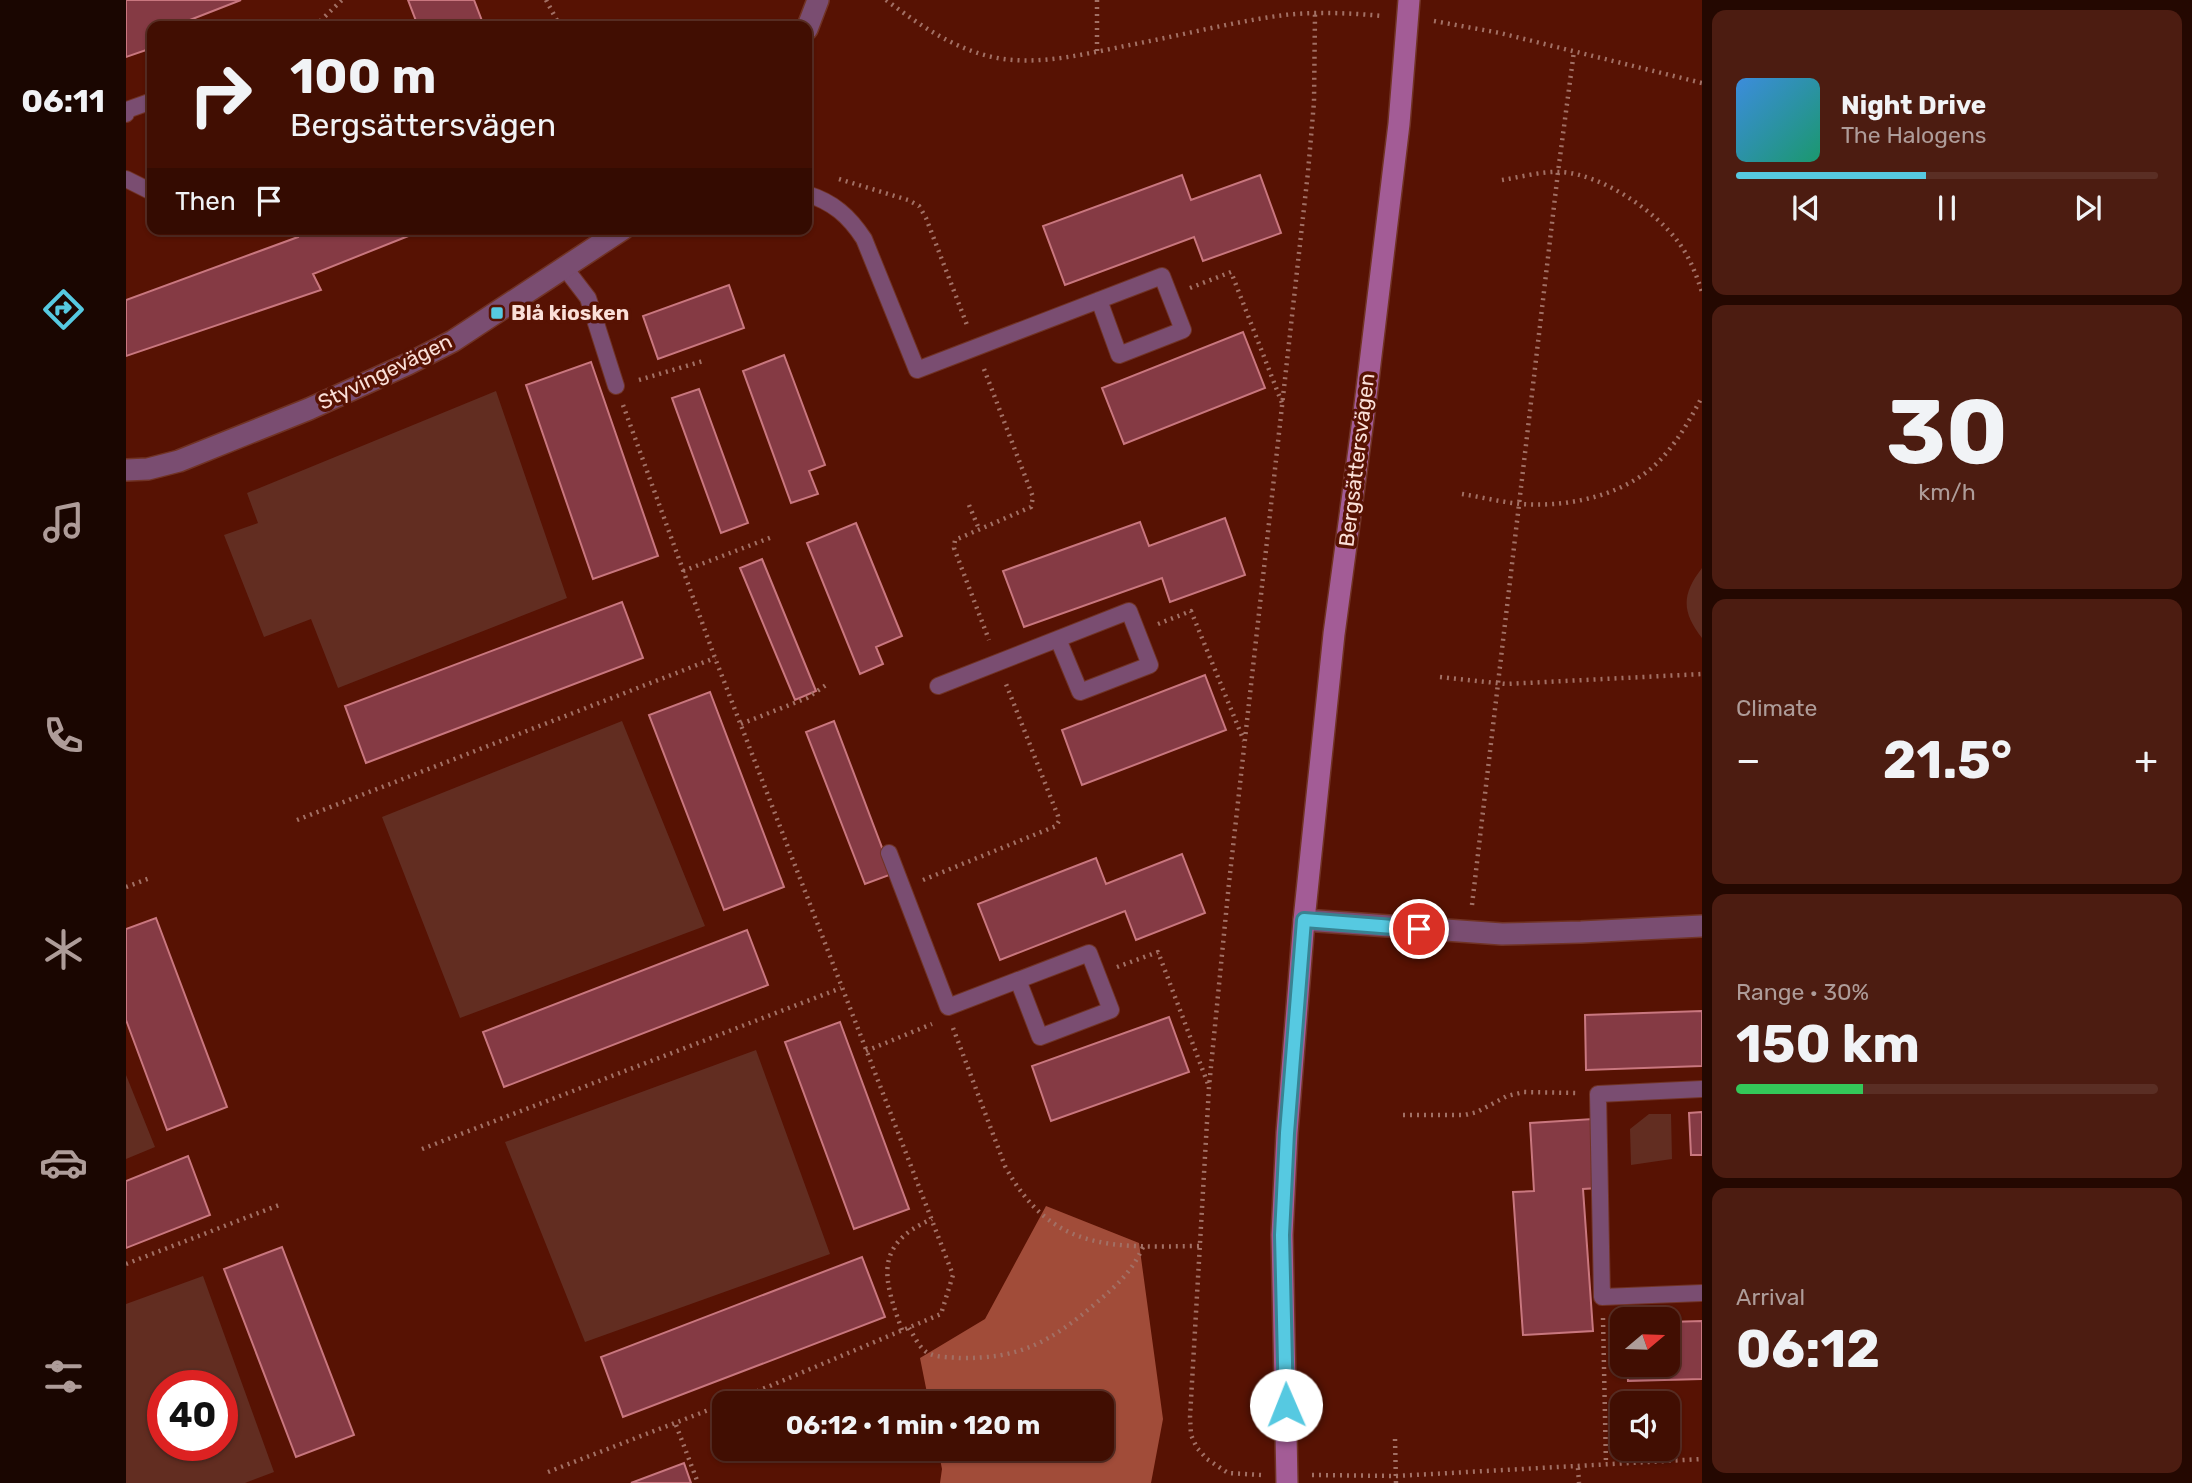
<!DOCTYPE html>
<html lang="en">
<head>
<meta charset="utf-8">
<style>
  :root { --surface:#410e02; --page:#4c1c11; --text:#f1f3f6; --muted:#ae9c99; --line:#5a2e24; --accent:#56c9e1 }
  body { margin:0; font-family:Rubik,sans-serif; background:var(--page); color:var(--text); height:100vh; display:flex; flex-direction:column; font-size:26px; white-space:nowrap }
  * { box-sizing:border-box; margin:0 }
  p { font-size:23px; color:var(--muted) }
  .icon { flex:none; width:38px; height:38px; fill:none; stroke:currentColor; stroke-width:2; stroke-linecap:round; stroke-linejoin:round }
  .map { position:relative; flex:1; overflow:hidden }
  .sheet { display:flex; flex-direction:column; gap:10px; padding:10px; background:#240801; width:490px }
  .sheet>* { flex:none }
  .hud { position:absolute; left:21px; top:21px; width:665px; height:214px; border-radius:14px; box-shadow:0 2px 5px #0004,0 0 0 2px var(--line); background:#410e02; color:var(--text); overflow:hidden }
  .needle { width:46px; rotate:71deg }
  .fabs { position:absolute; left:1484px; top:1307px; display:grid; gap:14px }
  .fabs a { display:grid; place-items:center; width:70px; height:70px; border-radius:14px; background:var(--surface); box-shadow:0 2px 5px #0004,0 0 0 2px var(--line); font-size:35px }
  .speed { position:absolute; left:21px; top:1370px; display:flex; gap:14px; font-size:35px; font-weight:700; text-align:center }
  .speed>* { display:grid; place-content:center; width:91px; height:91px; border-radius:50%; background:var(--surface); box-shadow:0 2px 5px #0004,0 0 0 2px var(--line); line-height:1 }
  .speed .limit { border:10px solid #d22; background:#fff; color:#111 }
  .pin { position:absolute; display:grid; place-items:center; width:60px; height:60px; color:#fff; margin:-30px; border:4px solid #fff; border-radius:50%; box-shadow:0 2px 7px #0007 }
  .me { position:absolute; width:77px; margin:-38px; rotate:359deg; stroke-linejoin:round; filter:drop-shadow(0 0 5px #0008) }
  .turn { display:flex; align-items:center; gap:24px; height:147px; padding:0 28px; font-size:32px }
  .turn .icon { width:91px; height:91px; stroke-width:2.5 }
  .turn b { display:block; font-size:49px; line-height:60px }
  .then { display:flex; align-items:center; height:66px; padding:0 28px; background:#0003; gap:14px; font-size:26px }
  .big { font-size:52px; font-weight:700; line-height:1.1 }
  .sheet .tile { flex:1; display:flex; flex-direction:column; justify-content:center; gap:10px; min-width:0; padding:0 24px; border-radius:14px; background:var(--page) }
  .sheet .dial { align-items:center; gap:0 }
  .dial b { font-size:91px; line-height:1 }
  .song { display:flex; align-items:center; gap:21px }
  .cover { width:84px; height:84px; border-radius:10px; background:linear-gradient(135deg,hsl(210 70% 55%),hsl(160 70% 35%)) }
  .played { height:7px; border-radius:4px; background:linear-gradient(90deg,var(--accent) 45%,var(--line) 45%) }
  .keys { display:flex; justify-content:space-around; direction:ltr }
  .heat { display:flex; justify-content:space-between; align-items:center; font-size:38px; direction:ltr }
  .charge { height:10px; border-radius:5px; background:linear-gradient(90deg,#34c759 30%,var(--line) 0) }
  .trip { position:absolute; left:586px; top:1391px; width:402px; height:70px; border-radius:14px; background:var(--surface); box-shadow:0 2px 5px #0004,0 0 0 2px var(--line); font-weight:700; line-height:70px; text-align:center }
  main { display:flex; flex:1; min-height:0 }
  .tabs { display:flex; flex-direction:column; width:126px; justify-content:space-around; align-items:center; background:#1a0601; color:var(--muted) }
  .tabs .icon { width:49px; height:49px }
  .tabs .current { color:var(--accent) }
  .tabs b { font-size:32px; color:var(--text) }
  .map>svg:first-child { display:block }
  .green { fill:#622d21; fill-rule:evenodd }
  .forest { fill:#a14c39 }
  .building { fill:#853a44; stroke:#c9777f; stroke-width:2 }
  .lines { fill:none; stroke-linecap:round; stroke-linejoin:round }
  .lane-casing { stroke:#713325; stroke-width:18 }
  .street-casing { stroke:#713325; stroke-width:24 }
  .secondary-casing { stroke:#713325; stroke-width:24 }
  .path { stroke:#a27065; stroke-width:4.5; stroke-dasharray:2 5; stroke-linecap:butt }
  .lane { stroke:#7a4d71; stroke-width:16 }
  .street { stroke:#7a4d71; stroke-width:21 }
  .secondary { stroke:#a35c96; stroke-width:21 }
  .route-casing { stroke:#388392; stroke-width:18 }
  .route { stroke:#56c9e1; stroke-width:12 }
  .poi-dot { fill:#56c9e1; stroke:#571203; stroke-width:2.5 }
  .labels { text-anchor:middle; stroke-width:7; stroke-linejoin:round; paint-order:stroke }
  .poi-label { font-size:21px; font-weight:bold; fill:#fadfd8; stroke:#571203; text-anchor:start }
  .street-label { font-size:21px; fill:#fadfd8; stroke:#571203 }
</style>
</head>
<body>
<main>
<nav class="tabs">
<b>06:11</b>
<svg class="icon current" aria-label="directions" viewBox="0 0 24 24"><path d="M12 3l9 9-9 9-9-9zM9 14v-3h6M13 9l2 2-2 2"/></svg>
<svg class="icon" aria-label="music" viewBox="0 0 24 24"><path d="M9 18V5l10-2v13"/><circle cx="6" cy="18" r="3"/><circle cx="16" cy="16" r="3"/></svg>
<svg class="icon" aria-label="phone" viewBox="0 0 24 24"><path d="M5 4h4l2 5-3 2q2 4 5 5l2-3 5 2v4C11 20 4 13 5 4z"/></svg>
<svg class="icon" aria-label="climate" viewBox="0 0 24 24"><path d="M12 3v18M4 7l16 10M4 17L20 7"/></svg>
<svg class="icon" aria-label="car" viewBox="0 0 24 24"><path d="M5 17H2v-5l4-1 3-4h7l3 4 3 1v5h-3M9 17h6M6 11h13"/><circle cx="7" cy="17" r="2"/><circle cx="17" cy="17" r="2"/></svg>
<svg class="icon" aria-label="filters" viewBox="0 0 24 24"><path d="M4 7h16M4 17h16"/><circle cx="9" cy="7" r="2"/><circle cx="15" cy="17" r="2"/></svg>
</nav>
<div class="map">
<svg width="1576" height="1483" viewBox="0 0 1576 1483">
  <rect width="100%" height="100%" fill="#571203"/>
  <path class="green" d="M370 391 441 598 212 688 185 619 138 637 98 535 132 523 121 493Z
    M1576 568V638C1556 612 1555 595 1576 568Z
    M496 721 579 926 334 1018 256 817Z
    M630 1050 704 1254 459 1342 379 1142Z
    M0 1075 29 1147 0 1159Z
    M1523 1114H1545L1546 1159 1505 1165 1504 1129Z
    M77 1276 148 1472 119 1483H0V1304ZM37 1386H96V1446H37Z"/>
  <path class="forest" d="M920 1206 1013 1243 1037 1419 1025 1483H814L816 1469 812 1449H976V1404L803 1403 794 1358 859 1319Z"/>
  <path class="building" d="M0 0H115L51 25V26H26V48L0 57Z
    M282 0H348L358 26H292Z
    M1056 175 1065 200 1134 175 1155 233 1077 261 1068 237 939 285 917 226Z
    M170 229H300L187 274 195 290 0 356V300L172 237Z
    M603 285 618 328 532 359 517 316Z
    M1117 332 1139 388 998 444 976 388Z
    M658 355 699 465 683 471 692 494 665 503 617 371Z
    M465 362 532 556 467 579 400 385Z
    M573 389 622 523 595 533 546 398Z
    M1099 518 1119 575 1044 602 1036 578 898 627 877 571 1014 522 1023 546Z
    M730 523 776 636 750 647 757 664 734 674 681 543Z
    M636 559 690 691 669 700 614 568Z
    M496 602 517 658 240 763 219 706Z
    M1079 675 1100 730 956 785 936 730Z
    M584 692 658 887 598 910 523 715Z
    M708 721 766 874 739 884 680 732Z
    M1056 854 1079 913 1010 940 999 911 874 960 852 904 970 858 980 884Z
    M30 918 101 1107 41 1130 0 1020V929Z
    M621 930 642 985 378 1087 357 1032Z
    M1576 1011V1066L1460 1070 1459 1015Z
    M1043 1017 1063 1072 925 1121 906 1066Z
    M714 1022 783 1209 728 1229 659 1042Z
    M1576 1112V1155H1565L1563 1113Z
    M1467 1119 1472 1188 1457 1189 1467 1331 1397 1335 1387 1192 1408 1191 1404 1123Z
    M62 1156 84 1215 0 1248V1181Z
    M156 1247 228 1435 170 1457 98 1269Z
    M736 1257 759 1317 497 1417 475 1357Z
    M1576 1321V1379L1502 1381 1501 1365H1542V1322Z
    M558 1463 565 1483H505Z"/>
  <g class="lines">
    <g class="lane-casing">
      <path id="lane" d="M0 114 1 110 26 101
        M0 179 26 192
        M681 194C707 202 723 216 738 239L791 370 1036 276 1057 330 993 355 973 300
        M439 268 462 298 490 386
        M812 686 1003 611 1024 665 954 692 932 639
        M763 853 822 1007 963 953 985 1010 914 1037 892 980
        M1576 1089 1472 1094 1476 1297 1576 1293"/>
    </g>
    <g class="street-casing">
      <path id="street" d="M681 29 692 0
        M0 470 22 469 53 461 183 409 282 364 327 341 497 229
        M1178 920 1376 934 1455 932 1576 926"/>
    </g>
    <g class="secondary-casing">
      <path id="secondary" d="M1161 1483 1156 1235 1161 1133 1178 920 1208 634 1239 405 1273 124 1283 0"/>
    </g>
    <path class="path" d="M420 0 434 26
      M760 0C791 23 823 46 862 56 909 68 962 53 1009 44 1056 35 1103 23 1151 16 1185 11 1223 13 1257 16
      M1308 21 1374 33 1576 83
      M189 26 216 0
      M971 51V0
      M713 179 782 200 793 206 800 218 841 325
      M1376 180C1395 177 1416 171 1435 172 1475 174 1530 211 1553 243 1564 258 1570 274 1576 292
      M1064 288 1105 272 1156 403
      M858 369 907 497 905 507 829 540 828 548 863 640
      M513 380 577 361
      M497 405 589 658 827 1275 815 1314 601 1404
      M1336 494C1355 497 1375 502 1395 504 1438 507 1487 498 1522 471 1546 452 1562 423 1576 397
      M843 505 853 529
      M557 571 646 537
      M1032 624 1065 611 1118 741
      M1314 677 1380 684 1576 674
      M615 724 681 698 703 683
      M171 820 589 658
      M797 880 930 826 933 821 932 816 880 684
      M0 887 24 878
      M1346 905 1432 172 1448 51
      M991 967 1032 952 1082 1084
      M827 1028 879 1166C926 1253 987 1247 1073 1246
      M740 1051 806 1024
      M1277 1115H1339L1351 1112 1381 1096 1398 1092 1450 1093
      M296 1149 715 988
      M0 1264 153 1205
      M1477 1318 1480 1465
      M783 1328C787 1334 792 1345 798 1350 806 1358 823 1357 834 1358 894 1359 924 1342 969 1304 991 1285 1005 1273 1017 1247
      M776 1330C758 1280 746 1245 806 1219
      M550 1425 572 1483
      M1269 1439 1270 1483
      M1452 1468 1453 1483
      M422 1472 598 1404
      M1135 1475 1102 1473 1081 1459 1071 1448 1065 1435 1064 1417 1083 1087 1103 883 1182 172 1188 102 1189 14
      M1186 1475 1270 1476 1576 1459"/>
    <use href="#lane" class="lane"/>
    <use href="#street" class="street"/>
    <use href="#secondary" class="secondary"/>
  </g>
  <g class="lines">
    <g class="route-casing">
      <path id="route" d="M1160 1405 1156 1235 1161 1133 1178 920 1293 929"/>
    </g>
    <use href="#route" class="route"/>
  </g>
  <rect class="poi-dot" x="364" y="306" width="14" height="14" rx="3.5"/>
  <g class="labels">
    <g class="poi-label">
      <text x="385" y="320">Blå kiosken</text>
    </g>
    <g class="street-label">
      <text transform="translate(259 372) rotate(-26)" y="7">Styvingevägen</text>
      <text transform="translate(1231 460) rotate(-83)" y="7">Bergsättersvägen</text>
    </g>
  </g>
</svg>
<div class="fabs">
<a><svg class="needle" viewBox="-14 -14 28 28"><path d="M0-13l5 13h-10z" fill="#e53935"/><path d="M0 13l5-13h-10z" fill="#ae9c99"/></svg></a>
<a><svg class="icon" aria-label="sound" viewBox="0 0 24 24"><path d="M4 9h4l5-4v14l-5-4H4zM17 9q2 3 0 6"/></svg></a>
</div>
<div class="speed"><div class="limit">40</div></div>
<div class="pin" style="left:1293px;top:929px;background:#d93025"><svg class="icon" aria-label="arrive" viewBox="0 0 24 24"><path d="M6 21V4h12l-3 4 3 4H6"/></svg></div>
<svg class="me" style="left:1160px;top:1405px" viewBox="-20 -20 40 40"><circle r="19" fill="#fff"/><path d="M0-13L10 11 0 6-10 11z" fill="#56c9e1"/></svg>
<div class="trip">06:12 · 1 min · 120 m</div>
<div class="hud">
<div class="turn"><svg class="icon" aria-label="right" viewBox="0 0 24 24"><path d="M7 20v-9h11M14 6l5 5-5 5"/></svg><div><b>100 m</b>Bergsättersvägen</div></div>
<div class="then">Then<svg class="icon" aria-label="arrive" viewBox="0 0 24 24"><path d="M6 21V4h12l-3 4 3 4H6"/></svg></div>
</div>
</div>
<section class="sheet">
<div class="tile">
<div class="song"><i class="cover"></i><div><b>Night Drive</b><p>The Halogens</p></div></div>
<div class="played"></div>
<div class="keys"><svg class="icon" aria-label="previous" viewBox="0 0 24 24"><path d="M18 5L8 12l10 7zM5 5v14"/></svg><svg class="icon" aria-label="pause" viewBox="0 0 24 24"><path d="M8 5v14M16 5v14"/></svg><svg class="icon" aria-label="next" viewBox="0 0 24 24"><path d="M6 5l10 7-10 7zM19 5v14"/></svg></div>
</div>
<div class="tile dial"><b>30</b><p>km/h</p></div>
<div class="tile"><p>Climate</p>
<div class="heat"><a>−</a><b class="big">21.5°</b><a>+</a></div>
</div>
<div class="tile"><p>Range · 30%</p><b class="big">150 km</b><div class="charge"></div></div>
<div class="tile"><p>Arrival</p><b class="big">06:12</b></div>
</section>
</main>
</body>
</html>
